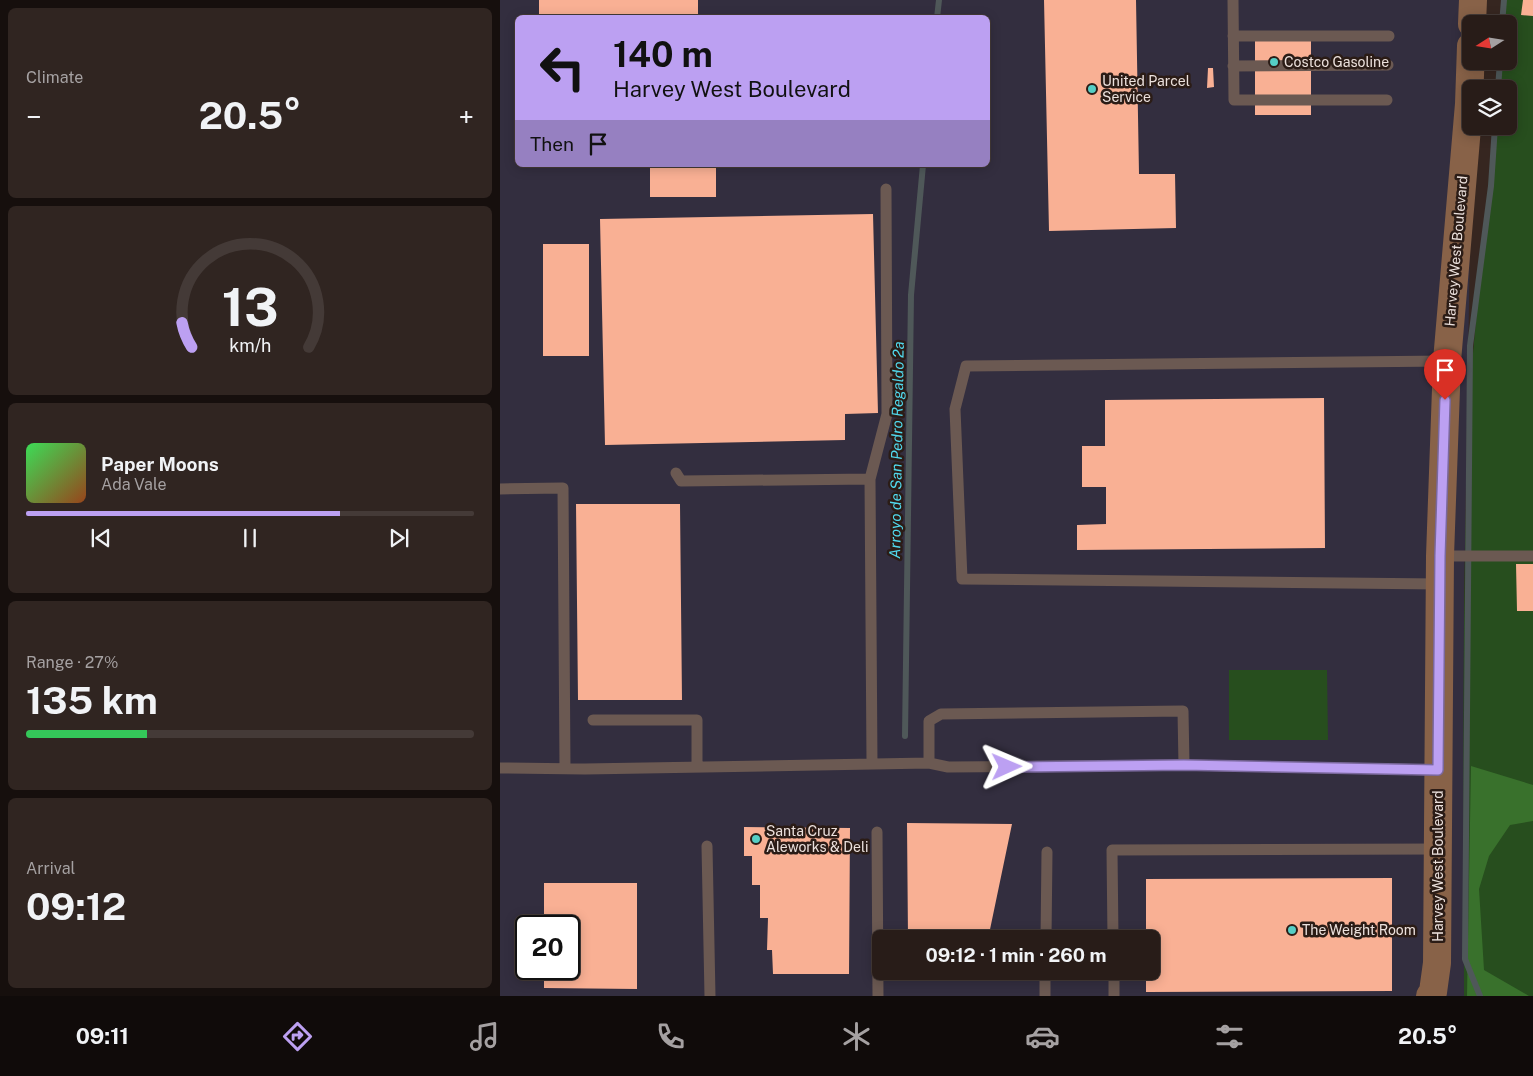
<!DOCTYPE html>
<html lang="en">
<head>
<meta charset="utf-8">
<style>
  :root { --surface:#281c18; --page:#302521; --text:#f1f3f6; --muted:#a5a1a2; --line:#443a37; --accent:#bca0f2 }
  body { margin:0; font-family:"Public Sans",sans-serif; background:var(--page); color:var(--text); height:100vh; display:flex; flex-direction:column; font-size:19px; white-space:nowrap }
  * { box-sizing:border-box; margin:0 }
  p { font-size:16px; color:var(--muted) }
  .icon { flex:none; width:28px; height:28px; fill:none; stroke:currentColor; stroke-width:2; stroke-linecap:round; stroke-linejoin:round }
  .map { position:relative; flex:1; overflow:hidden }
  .details { display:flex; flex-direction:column; gap:8px; padding:8px; background:#160f0d; width:500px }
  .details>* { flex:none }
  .top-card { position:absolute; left:15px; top:15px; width:475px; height:152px; border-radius:8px; box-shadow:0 2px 12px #0003,0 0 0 1px var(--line); background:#bca0f2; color:#111; overflow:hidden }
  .needle { width:32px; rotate:258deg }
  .tools { position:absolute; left:962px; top:15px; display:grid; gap:10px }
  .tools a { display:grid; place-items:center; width:55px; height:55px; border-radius:8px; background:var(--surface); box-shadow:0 2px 12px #0003,0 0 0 1px var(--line); font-size:25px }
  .speed { position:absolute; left:15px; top:915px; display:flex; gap:10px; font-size:25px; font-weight:700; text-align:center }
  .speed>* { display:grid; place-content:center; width:65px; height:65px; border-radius:50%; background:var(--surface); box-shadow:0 2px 12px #0003,0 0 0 1px var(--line); line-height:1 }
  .speed .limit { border:2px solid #111; border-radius:8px; background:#fff; color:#111 }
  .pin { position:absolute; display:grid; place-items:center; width:42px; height:42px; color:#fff; margin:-51px -21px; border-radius:50% 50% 50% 0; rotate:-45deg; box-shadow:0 0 5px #0007 }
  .pin .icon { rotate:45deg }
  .me { position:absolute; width:55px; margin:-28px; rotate:89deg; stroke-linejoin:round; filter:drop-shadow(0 0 4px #0008) }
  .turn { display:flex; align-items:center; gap:18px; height:105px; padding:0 15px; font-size:22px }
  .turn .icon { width:65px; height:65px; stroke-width:2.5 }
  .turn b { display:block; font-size:35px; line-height:42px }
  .then { display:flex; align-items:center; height:48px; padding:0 15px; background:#0003; gap:10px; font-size:19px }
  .big { font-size:38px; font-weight:700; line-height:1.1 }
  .details .tile { flex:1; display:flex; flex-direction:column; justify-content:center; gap:8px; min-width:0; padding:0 18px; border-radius:8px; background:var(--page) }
  .details .dial { align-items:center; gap:0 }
  .dial svg { height:130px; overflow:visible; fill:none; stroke:var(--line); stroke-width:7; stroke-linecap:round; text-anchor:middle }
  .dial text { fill:var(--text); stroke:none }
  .song { display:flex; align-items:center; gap:15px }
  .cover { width:60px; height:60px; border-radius:8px; background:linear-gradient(135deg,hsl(130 70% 55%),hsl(20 70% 35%)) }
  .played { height:5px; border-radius:2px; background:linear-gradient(90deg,var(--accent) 70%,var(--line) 70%) }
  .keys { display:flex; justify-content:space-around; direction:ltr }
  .heat { display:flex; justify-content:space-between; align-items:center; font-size:28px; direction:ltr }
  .charge { height:8px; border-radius:4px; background:linear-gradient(90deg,#34c759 27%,var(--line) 0) }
  .trip { position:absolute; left:372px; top:930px; width:288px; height:50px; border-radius:8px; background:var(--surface); box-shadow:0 2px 12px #0003,0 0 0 1px var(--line); font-weight:700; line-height:50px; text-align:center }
  .menu { display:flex; height:80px; justify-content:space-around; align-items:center; background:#100b0a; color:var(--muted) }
  .menu .icon { width:35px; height:35px }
  .menu .current { color:var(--accent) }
  .menu b { font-size:22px; color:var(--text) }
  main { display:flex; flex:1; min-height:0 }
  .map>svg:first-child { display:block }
  .industrial { fill:#332e3f; fill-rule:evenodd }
  .green { fill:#274e1e }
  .forest { fill:#39712c }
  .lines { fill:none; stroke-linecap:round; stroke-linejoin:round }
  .stream { stroke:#4f5859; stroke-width:6 }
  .building { fill:#f9b094 }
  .lane { stroke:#6b5952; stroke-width:11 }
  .secondary { stroke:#886248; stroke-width:28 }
  .route-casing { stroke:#7a689d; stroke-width:12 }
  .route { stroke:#bca0f2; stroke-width:9 }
  .poi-dot { fill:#55cec5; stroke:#2b1c16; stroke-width:2 }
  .labels { text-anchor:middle; stroke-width:5; stroke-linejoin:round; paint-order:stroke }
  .poi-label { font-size:14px; fill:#ece1dd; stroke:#2b1c16; text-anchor:start }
  .street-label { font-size:14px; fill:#ece1dd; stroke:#2b1c16 }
  .water-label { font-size:15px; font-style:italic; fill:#51d8ec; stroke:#2b1c16 }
</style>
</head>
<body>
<main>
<section class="details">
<div class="tile"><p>Climate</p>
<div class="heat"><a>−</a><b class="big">20.5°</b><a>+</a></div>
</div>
<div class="tile dial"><svg viewBox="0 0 100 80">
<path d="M14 69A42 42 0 1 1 86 69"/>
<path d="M14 69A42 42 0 0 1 8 54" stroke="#bca0f2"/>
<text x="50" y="56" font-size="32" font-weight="700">13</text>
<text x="50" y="72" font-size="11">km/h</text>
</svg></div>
<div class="tile">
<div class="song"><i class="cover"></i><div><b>Paper Moons</b><p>Ada Vale</p></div></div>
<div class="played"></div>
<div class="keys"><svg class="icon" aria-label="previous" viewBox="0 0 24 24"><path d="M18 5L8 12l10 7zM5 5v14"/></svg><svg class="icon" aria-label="pause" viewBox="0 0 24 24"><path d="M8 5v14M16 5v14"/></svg><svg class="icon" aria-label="next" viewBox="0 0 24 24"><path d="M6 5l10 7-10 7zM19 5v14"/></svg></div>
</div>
<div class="tile"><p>Range · 27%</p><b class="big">135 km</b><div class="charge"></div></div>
<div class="tile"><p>Arrival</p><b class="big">09:12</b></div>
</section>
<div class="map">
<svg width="1033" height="996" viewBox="0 0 1033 996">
  <rect width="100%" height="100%" fill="#362620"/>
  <path class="industrial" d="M0 0H974L964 605 965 996H0ZM18 18H488V165H18ZM26 926H69V969H26ZM381 939H651V971H381Z"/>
  <path class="green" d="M1002 0H1033V996H964C964 803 961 611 969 418 966 397 970 374 973 353L994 126H1009V89H997L999 61H1009V24H1001Z
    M729 670H827L828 740H729Z"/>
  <path class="forest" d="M971 766 1033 785V821L1010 825 989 856 979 889 984 970 1029 996H967Z"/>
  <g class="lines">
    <path class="stream" d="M437 18 439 0
      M1002 24 1004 0
      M998 89 1000 61
      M405 736 411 295 423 165
      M980 996 965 959 970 346 991 186 995 126"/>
  </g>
  <path class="building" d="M39 0H198V18H39Z
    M544 0H636L639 174H675L676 228 549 231Z
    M1023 0H1033V16L1021 15Z
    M755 32H811V115H755Z
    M708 68H713L714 87 707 88Z
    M150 165H216V197H150Z
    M373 214 378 413 345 414V440L105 445 100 219Z
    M43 244H89V356H43Z
    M824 398 825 548 577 550V525L606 524V487H582V446H605V400Z
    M76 504H180L182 700H78Z
    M1016 564H1033V611H1017Z
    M407 823 512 824 488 939H408Z
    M244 827 350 828 349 974H273L272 950H267L268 918H260V885H252V856H244Z
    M892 878V991L646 992V971H651V939H646V879Z
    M44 883H137V989L44 988V969H69V926H44Z
    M409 971H482L480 977 409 978Z"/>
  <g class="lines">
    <path class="lane" d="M733 0 734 100H887
      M733 36H889
      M733 66 888 65
      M176 473 181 481 370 479
      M0 489 63 488 65 768
      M940 556H1033
      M940 584 462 579 455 409 466 366 947 361
      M93 720H197V767
      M372 762 370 479 387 414 386 189
      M684 765 683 711 441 714 429 721V763L448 767 684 765 938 770
      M0 768 85 769 429 763
      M377 832 378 996
      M207 846 210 996
      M546 939 547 852
      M613 939 612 850 938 849
      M614 971V996
      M545 996V971"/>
    <path class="secondary" d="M972 24 973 0
      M930 996 933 992 937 963 940 556 947 361 969 104 971 46"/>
  </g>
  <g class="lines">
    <g class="route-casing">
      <path id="route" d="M507 767 684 765 938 770 940 556 945 400"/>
    </g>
    <use href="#route" class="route"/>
  </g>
  <g class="poi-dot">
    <circle cx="774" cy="62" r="5"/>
    <circle cx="592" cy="89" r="5"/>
    <circle cx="256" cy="839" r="5"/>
    <circle cx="792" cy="930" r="5"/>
  </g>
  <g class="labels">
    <g class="poi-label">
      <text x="784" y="67">Costco Gasoline</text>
      <text x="602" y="86">United Parcel<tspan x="602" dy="16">Service</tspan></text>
      <text x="266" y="836">Santa Cruz<tspan x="266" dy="16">Aleworks &amp; Deli</tspan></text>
      <text x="802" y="935">The Weight Room</text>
    </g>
    <g class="street-label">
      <text transform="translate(956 251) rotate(-85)" y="5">Harvey West Boulevard</text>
      <text transform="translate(938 866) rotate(-90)" y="5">Harvey West Boulevard</text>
    </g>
    <g class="water-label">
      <text transform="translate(397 450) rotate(-89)" y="5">Arroyo de San Pedro Regaldo 2a</text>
    </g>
  </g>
</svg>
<div class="tools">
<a><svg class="needle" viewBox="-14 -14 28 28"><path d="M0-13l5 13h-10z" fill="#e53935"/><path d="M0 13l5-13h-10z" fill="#a5a1a2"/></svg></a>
<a><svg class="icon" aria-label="layers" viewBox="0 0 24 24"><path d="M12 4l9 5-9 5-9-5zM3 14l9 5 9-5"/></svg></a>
</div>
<div class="speed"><div class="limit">20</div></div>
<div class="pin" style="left:945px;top:400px;background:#d93025"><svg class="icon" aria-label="arrive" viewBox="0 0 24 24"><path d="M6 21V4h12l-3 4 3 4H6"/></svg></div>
<svg class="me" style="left:507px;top:767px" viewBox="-20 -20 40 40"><path d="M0-17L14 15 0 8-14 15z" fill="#bca0f2" stroke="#fff" stroke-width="4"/></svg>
<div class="trip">09:12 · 1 min · 260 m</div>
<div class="top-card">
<div class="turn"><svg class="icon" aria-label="left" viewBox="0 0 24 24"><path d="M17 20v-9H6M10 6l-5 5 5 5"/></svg><div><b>140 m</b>Harvey West Boulevard</div></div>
<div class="then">Then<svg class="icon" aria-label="arrive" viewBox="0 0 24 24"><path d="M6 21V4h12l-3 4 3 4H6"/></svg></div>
</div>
</div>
</main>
<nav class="menu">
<b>09:11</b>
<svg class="icon current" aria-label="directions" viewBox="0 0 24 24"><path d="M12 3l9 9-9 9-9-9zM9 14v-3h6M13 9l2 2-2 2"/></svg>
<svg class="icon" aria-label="music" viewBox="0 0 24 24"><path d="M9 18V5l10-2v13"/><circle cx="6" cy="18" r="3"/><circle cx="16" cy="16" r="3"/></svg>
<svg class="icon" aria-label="phone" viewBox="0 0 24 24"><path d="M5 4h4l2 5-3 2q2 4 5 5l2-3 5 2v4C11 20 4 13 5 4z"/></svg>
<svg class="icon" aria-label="climate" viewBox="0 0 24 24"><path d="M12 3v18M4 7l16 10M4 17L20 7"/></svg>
<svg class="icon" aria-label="car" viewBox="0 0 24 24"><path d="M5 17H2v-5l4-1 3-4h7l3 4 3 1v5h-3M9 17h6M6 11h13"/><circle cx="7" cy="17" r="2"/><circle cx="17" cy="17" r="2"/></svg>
<svg class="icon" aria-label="filters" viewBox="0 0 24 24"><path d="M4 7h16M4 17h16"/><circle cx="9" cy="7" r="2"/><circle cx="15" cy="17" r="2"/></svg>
<b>20.5°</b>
</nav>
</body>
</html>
